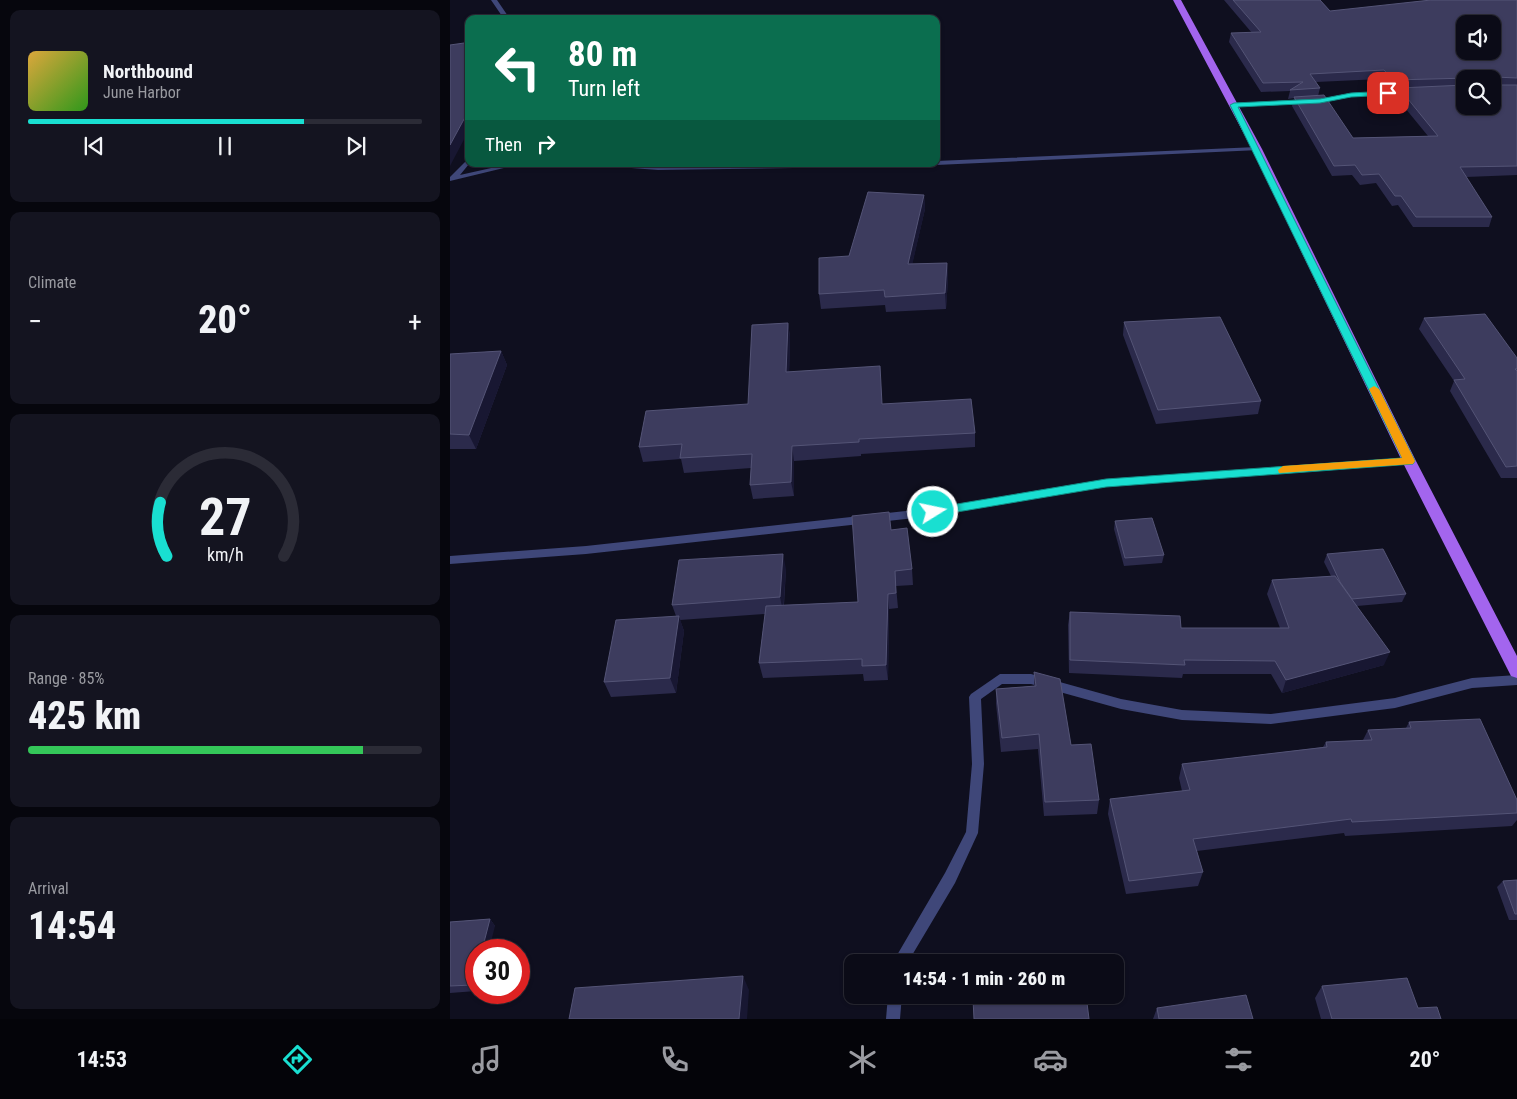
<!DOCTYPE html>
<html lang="en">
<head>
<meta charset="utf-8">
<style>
  :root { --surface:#0b0b17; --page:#141420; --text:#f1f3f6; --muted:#9a9ba1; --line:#2b2b36; --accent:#19dfd1 }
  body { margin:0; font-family:"Roboto Condensed",sans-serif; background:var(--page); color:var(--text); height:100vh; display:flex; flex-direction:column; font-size:19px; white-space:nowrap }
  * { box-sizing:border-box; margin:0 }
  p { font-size:16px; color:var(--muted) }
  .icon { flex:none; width:28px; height:28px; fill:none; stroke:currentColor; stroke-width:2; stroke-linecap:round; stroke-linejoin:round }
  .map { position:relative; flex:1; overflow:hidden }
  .sheet { display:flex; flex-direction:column; gap:10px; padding:10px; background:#06060d; width:450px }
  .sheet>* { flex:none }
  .hud { position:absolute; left:15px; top:15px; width:475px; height:152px; border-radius:10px; box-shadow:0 1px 4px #0004,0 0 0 1px var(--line); background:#0b6e4f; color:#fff; overflow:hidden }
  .controls { position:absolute; left:1006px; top:15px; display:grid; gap:10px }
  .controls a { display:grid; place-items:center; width:45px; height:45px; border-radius:10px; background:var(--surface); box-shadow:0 1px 4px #0004,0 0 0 1px var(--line); font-size:25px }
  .speed { position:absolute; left:15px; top:939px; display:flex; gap:10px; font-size:25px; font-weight:700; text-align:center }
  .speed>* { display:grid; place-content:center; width:65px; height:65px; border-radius:50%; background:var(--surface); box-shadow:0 1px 4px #0004,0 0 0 1px var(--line); line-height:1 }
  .speed .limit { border:8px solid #d22; background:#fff; color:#111 }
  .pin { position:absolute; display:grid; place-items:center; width:42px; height:42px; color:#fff; margin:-21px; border-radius:10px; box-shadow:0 2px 8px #0006 }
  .me { position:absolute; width:55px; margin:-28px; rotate:80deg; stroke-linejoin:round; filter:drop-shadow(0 0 4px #0008) }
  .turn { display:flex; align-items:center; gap:18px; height:105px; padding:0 20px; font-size:22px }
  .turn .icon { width:65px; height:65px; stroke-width:2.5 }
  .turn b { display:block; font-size:35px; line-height:42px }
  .then { display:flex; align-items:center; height:48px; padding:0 20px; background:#0003; gap:10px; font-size:19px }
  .big { font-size:38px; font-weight:800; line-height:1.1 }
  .sheet .card { flex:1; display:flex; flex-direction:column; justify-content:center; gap:8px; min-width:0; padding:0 18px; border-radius:10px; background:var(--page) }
  .sheet .dial { align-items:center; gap:0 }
  .dial svg { height:130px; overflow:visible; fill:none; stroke:var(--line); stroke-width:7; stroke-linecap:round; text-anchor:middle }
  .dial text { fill:var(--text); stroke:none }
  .song { display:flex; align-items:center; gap:15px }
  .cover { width:60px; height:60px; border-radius:8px; background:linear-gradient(135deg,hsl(40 70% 55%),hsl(110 70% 35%)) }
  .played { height:5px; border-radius:2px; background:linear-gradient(90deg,var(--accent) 70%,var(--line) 70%) }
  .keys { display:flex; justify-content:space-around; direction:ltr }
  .heat { display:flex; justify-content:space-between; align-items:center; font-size:28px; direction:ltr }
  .charge { height:8px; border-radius:4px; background:linear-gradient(90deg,#34c759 85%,var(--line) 0) }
  .trip { position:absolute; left:394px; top:954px; width:280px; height:50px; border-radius:10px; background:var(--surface); box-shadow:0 1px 4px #0004,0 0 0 1px var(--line); font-weight:800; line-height:50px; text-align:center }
  .tab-bar { display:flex; height:80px; justify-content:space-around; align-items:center; background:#040409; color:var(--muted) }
  .tab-bar .icon { width:35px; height:35px }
  .tab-bar .current { color:var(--accent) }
  .tab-bar b { font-size:22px; color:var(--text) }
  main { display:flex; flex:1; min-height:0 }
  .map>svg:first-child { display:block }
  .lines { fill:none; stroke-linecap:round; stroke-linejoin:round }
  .minor { fill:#3f4779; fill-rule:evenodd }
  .primary { fill:#a365ee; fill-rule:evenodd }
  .wall { fill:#2b2a4b; fill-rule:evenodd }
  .shaded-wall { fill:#181732 }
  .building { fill:#3d3c5e; stroke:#545476; fill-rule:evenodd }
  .route { fill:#19dfd1; stroke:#109188 }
  .slow { fill:#f59e0b }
</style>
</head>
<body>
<main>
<section class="sheet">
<div class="card">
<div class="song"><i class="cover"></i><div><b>Northbound</b><p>June Harbor</p></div></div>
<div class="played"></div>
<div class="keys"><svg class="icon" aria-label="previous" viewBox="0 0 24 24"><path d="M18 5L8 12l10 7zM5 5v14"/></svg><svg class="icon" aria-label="pause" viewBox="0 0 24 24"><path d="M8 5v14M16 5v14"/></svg><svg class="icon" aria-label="next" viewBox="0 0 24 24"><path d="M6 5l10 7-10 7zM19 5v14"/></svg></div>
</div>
<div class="card"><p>Climate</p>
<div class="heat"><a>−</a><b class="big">20°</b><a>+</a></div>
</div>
<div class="card dial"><svg viewBox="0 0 100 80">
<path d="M14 69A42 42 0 1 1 86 69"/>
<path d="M14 69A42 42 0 0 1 10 36" stroke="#19dfd1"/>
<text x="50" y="56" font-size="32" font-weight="700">27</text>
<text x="50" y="72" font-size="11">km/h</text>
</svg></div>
<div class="card"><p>Range · 85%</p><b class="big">425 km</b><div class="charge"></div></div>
<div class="card"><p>Arrival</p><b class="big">14:54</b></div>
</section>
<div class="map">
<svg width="1067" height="1019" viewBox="0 0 1067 1019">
  <rect width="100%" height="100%" fill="#0f0f1f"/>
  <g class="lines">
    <path class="minor" d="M41 0H47L60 19H54Z
      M959 90 962 92 961 93 901 97 870 103 783 107 780 105 783 103 870 99 901 93Z
      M807 147 810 149 809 150 486 165 483 164H486V161Z
      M19 158V164L10 175 59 164H70L0 181V177Z
      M152 164 208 166 473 164 470 166 208 170 155 166Z
      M959 458 962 459 964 461 962 463 656 486 483 516 136 554 0 564V556L136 546 483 508 656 480Z
      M550 674H581L671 699 732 710 821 714 945 698 1022 678 1067 675V685L1022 688 945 708 821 724 732 720 671 709 581 684H552L531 699 534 764 528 833 505 883 458 962H443L495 873 516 832 522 764 519 697 521 694Z
      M438 995H452L450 1019H436Z"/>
    <path class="primary" d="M723 0H731L812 149 966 461 1067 656V678L1061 676 952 461 802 149Z"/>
  </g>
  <path class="wall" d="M774 0H870L880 11 1067 0V175L1016 177 1042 217 1039 227H963L948 205 942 206 926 183 910 185 902 175 882 176 842 106 844 98 838 99 840 91 811 92 779 42 781 33H802ZM931 79 940 89H948L946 97 978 136 903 138 868 96 870 88 866 82ZM1015 79H1042L1015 106Z
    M474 195 475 209 462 264 497 263 498 278 496 309 436 312 435 305 371 309 369 294 399 256Z
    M974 318 1067 358V478H1051L1000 391 1004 381 969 329Z
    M674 322 811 401 808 414 706 424 673 335Z
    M338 323 340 337 339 372 433 404 525 433V447L411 454V456L344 461V496L303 499 300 485 301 468 234 473 231 459 193 462 189 447 298 404Z
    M51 351 57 365 26 449H0V354Z
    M665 521 714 555 712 563 674 566 664 529Z
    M441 530 462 569 463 585 446 586 448 608 439 609 438 680 414 681 413 674 313 678 309 663 315 614 230 620 234 631 226 693 161 697 154 682 226 616 222 605 336 569 334 605 408 602Z
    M877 554 956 594 952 602 907 606 934 665 832 693 821 674H733L732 678 619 673 618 625 620 612 731 628H830L817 594 822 580 881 576 874 562Z
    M584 672 649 800 647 814 594 816 588 749 551 752 546 704V689L584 686Z
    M959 722 1067 800V820L1062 826 895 836 894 833 747 851 753 872 748 886 676 894 658 814 660 799 732 791 729 778 732 764 873 747 876 742 913 740 918 730 956 728Z
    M1067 880V920H1059L1047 887 1053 881Z
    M40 919 45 926 26 950V991L0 993V922Z
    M872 986 968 1008 991 1019H871L865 998Z
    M707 1008 803 1019H703Z"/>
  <path class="shaded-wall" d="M19 110V130L0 166V145Z
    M474 195 475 209 459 279 458 264Z
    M497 263 498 278 496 309 495 293Z
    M338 323 340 337 339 386 336 372Z
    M51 351 57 365 26 449 19 435Z
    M342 446 344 461V496L341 482Z
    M333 554 336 569 333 612 330 597Z
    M438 594 439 609 438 680 436 665Z
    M229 616 234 631 226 693 220 678Z
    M940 652 934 665 832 693 836 680Z
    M40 919 45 926 39 950H32Z
    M26 970V989L22 985Z
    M293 976 299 990 297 1019H289Z"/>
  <path class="building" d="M783 0H870L880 11 981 0H1067V78L1045 77 1043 79 1045 85H1067V166L1010 167 1042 217H966L951 196H945L929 174 912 175 905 165 884 166 844 97 874 95 903 138 988 136 949 88 1015 85V106H1042V79H1019V78L943 80 934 70 860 74 870 88 840 90 853 82 813 83 781 33 811 32ZM1015 24H1042V51H1015Z
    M14 43 19 47V110L0 145V45Z
    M418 192 474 195 458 264 497 263 495 293 435 297 434 290 369 294V258L399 256Z
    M1035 314 1067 358V369H1065L1067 371V466L1056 467 1004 380 1015 379 974 318Z
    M770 317 811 401 708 410 674 322Z
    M338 323 336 372 430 366 432 404 521 399 525 433 409 439V442L342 446 341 482 300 485 302 454 230 458 232 444 189 447 196 411 298 404 302 325Z
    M51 351 19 435 0 434V354Z
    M439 512 441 530 457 528 462 569 445 571 446 593 438 594 436 665 412 666V659L309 663 316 606 408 602 402 516Z
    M702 518 714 555 675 558 665 521Z
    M933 549 956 594 902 599 890 582 877 554Z
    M333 554 330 597 222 605 229 560Z
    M885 576 940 652 836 680 825 661 734 660 735 665 620 660V612L730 616 731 628H839L822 580Z
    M229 616 220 678 154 682 166 620Z
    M584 672 610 679 621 745 641 744 649 800 595 802 589 734 552 738 546 689 586 686Z
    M1030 719 1067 800V813L902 822 901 819 743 839 753 872 679 881 660 799 740 790 732 764 877 747 876 742 922 740 918 730 961 728 959 722Z
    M1067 880V914H1065L1053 881Z
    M40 919 32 950H26V970L22 985 0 986V922Z
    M293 976 289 1019H119L125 988Z
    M957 978 968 1008 987 1007 991 1019H882L872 986Z
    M588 995H636L639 1019H524L523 999Z
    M796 995 803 1019H709L707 1008Z"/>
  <path class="route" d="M938 91 940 95 901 97 870 103 788 107 965 461 963 464 656 487 483 516 479 515 478 512 483 508 656 479 952 458 780 105 784 103 870 99 901 93Z"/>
  <path class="slow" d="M924 386 929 389 965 461 963 464 829 473 828 470 833 466 952 458 919 389Z"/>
</svg>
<div class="controls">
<a><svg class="icon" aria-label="sound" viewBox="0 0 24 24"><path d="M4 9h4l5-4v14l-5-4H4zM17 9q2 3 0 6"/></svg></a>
<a><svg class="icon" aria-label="search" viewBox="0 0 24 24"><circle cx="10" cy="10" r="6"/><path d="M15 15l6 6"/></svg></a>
</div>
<div class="speed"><div class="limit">30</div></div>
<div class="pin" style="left:938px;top:93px;background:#d93025"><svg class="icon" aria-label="arrive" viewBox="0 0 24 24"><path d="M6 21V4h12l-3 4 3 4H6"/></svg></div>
<svg class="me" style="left:483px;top:512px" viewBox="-20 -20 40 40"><circle r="17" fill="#19dfd1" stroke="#fff" stroke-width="3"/><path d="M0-11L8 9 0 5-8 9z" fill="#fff"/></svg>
<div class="trip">14:54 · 1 min · 260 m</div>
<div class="hud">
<div class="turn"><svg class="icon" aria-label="left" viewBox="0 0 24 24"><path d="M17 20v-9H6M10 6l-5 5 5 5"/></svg><div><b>80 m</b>Turn left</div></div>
<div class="then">Then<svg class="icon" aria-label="right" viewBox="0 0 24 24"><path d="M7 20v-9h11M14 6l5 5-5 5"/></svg></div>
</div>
</div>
</main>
<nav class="tab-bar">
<b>14:53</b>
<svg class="icon current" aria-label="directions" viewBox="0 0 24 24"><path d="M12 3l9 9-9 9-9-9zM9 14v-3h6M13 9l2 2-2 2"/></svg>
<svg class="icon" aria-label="music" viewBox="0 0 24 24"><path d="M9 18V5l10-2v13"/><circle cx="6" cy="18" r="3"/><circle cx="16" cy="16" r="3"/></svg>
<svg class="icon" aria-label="phone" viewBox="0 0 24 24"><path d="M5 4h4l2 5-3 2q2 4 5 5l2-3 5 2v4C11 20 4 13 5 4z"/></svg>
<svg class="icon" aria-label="climate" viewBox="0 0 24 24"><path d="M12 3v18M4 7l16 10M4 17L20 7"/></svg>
<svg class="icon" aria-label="car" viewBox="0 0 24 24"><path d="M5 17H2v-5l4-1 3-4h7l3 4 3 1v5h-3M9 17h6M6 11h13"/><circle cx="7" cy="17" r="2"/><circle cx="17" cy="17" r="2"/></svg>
<svg class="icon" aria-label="filters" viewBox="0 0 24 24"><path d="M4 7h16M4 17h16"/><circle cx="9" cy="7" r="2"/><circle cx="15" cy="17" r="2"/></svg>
<b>20°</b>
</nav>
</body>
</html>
